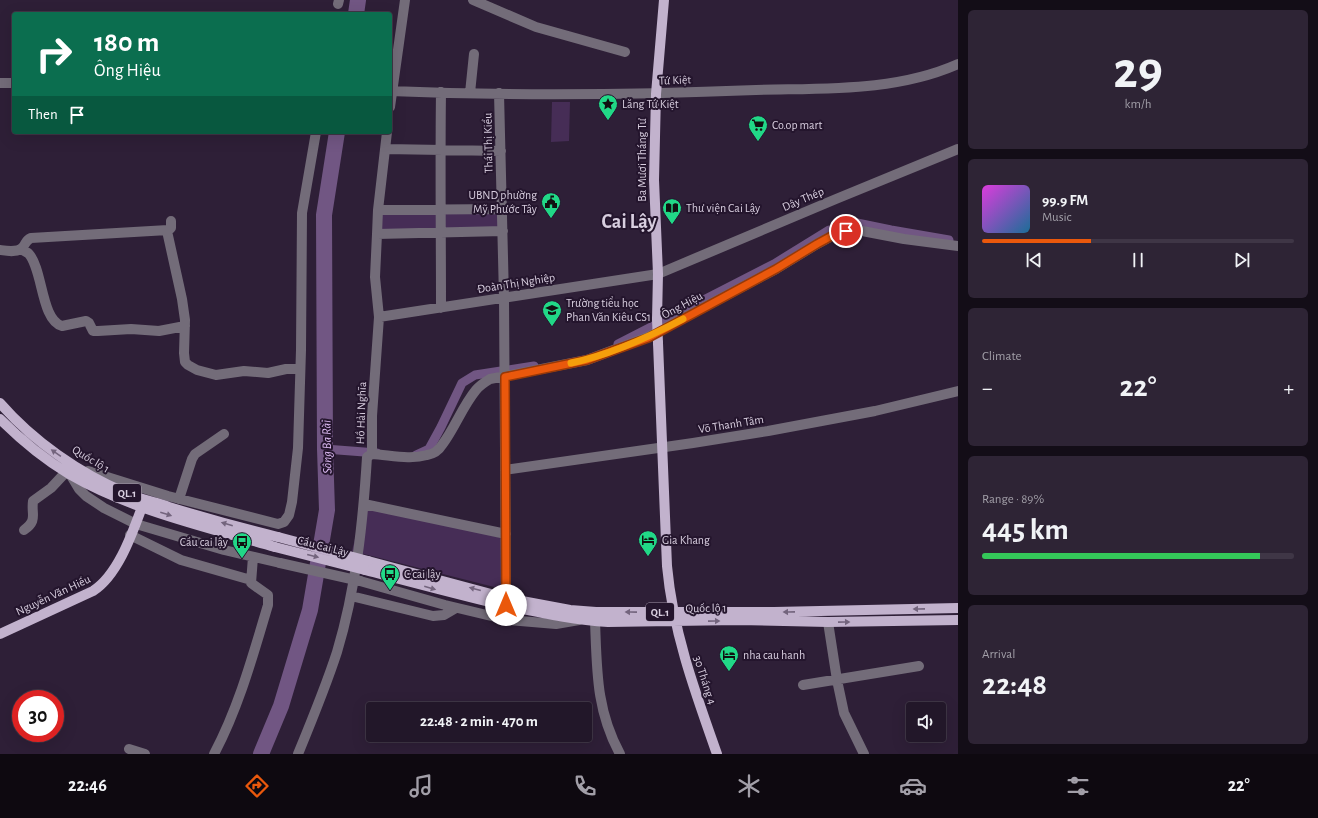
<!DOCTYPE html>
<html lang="en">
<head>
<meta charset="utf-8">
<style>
  :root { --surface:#221729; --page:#2e2435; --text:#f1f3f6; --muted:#a29fa8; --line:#3f3646; --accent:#ea580c }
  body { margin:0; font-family:"Alegreya Sans",sans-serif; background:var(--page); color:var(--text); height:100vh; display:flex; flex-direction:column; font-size:15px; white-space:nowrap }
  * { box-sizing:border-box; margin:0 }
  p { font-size:13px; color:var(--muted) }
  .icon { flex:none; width:22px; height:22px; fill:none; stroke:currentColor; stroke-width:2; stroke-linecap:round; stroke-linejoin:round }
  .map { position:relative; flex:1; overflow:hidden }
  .details { display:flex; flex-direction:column; gap:10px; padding:10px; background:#130d17; width:360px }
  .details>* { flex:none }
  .guide { position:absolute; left:12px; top:12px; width:380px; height:122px; border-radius:4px; box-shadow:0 4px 16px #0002,0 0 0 1px var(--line); background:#0b6e4f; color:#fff; overflow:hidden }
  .tools { position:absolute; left:906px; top:702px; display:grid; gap:8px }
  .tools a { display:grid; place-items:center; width:40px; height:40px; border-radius:4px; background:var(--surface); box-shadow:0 4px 16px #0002,0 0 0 1px var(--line); font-size:20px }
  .speed { position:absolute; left:12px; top:690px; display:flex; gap:8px; font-size:20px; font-weight:700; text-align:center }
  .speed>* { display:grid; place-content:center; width:52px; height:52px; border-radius:50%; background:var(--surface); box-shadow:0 4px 16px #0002,0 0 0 1px var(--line); line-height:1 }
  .speed .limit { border:6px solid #d22; background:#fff; color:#111 }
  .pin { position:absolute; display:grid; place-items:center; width:34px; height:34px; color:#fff; margin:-17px; border:2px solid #fff; border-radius:50%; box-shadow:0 1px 4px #0007 }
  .me { position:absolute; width:44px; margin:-22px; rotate:0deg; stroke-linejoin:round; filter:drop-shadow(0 0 3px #0008) }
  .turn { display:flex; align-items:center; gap:14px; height:84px; padding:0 16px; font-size:18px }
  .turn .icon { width:52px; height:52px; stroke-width:2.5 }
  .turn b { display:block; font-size:28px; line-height:34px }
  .then { display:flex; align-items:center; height:38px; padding:0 16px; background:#0003; gap:8px; font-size:15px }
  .big { font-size:30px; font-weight:600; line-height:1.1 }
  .details .widget { flex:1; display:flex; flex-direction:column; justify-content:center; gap:6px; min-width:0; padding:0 14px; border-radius:6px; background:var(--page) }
  .details .dial { align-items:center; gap:0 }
  .dial b { font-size:52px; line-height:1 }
  .song { display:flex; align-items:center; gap:12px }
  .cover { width:48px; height:48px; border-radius:6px; background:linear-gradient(135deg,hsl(300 70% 55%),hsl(200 70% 35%)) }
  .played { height:4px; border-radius:2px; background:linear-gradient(90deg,var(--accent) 35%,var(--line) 35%) }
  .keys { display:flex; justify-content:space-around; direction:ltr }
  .heat { display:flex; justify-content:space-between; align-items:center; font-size:22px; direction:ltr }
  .charge { height:6px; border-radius:3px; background:linear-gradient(90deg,#34c759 89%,var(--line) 0) }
  .trip { position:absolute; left:366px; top:702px; width:226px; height:40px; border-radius:4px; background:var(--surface); box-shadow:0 4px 16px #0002,0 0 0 1px var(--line); font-weight:600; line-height:40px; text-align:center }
  .tab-bar { display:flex; height:64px; justify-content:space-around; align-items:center; background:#0e0910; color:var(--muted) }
  .tab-bar .icon { width:28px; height:28px }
  .tab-bar .active { color:var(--accent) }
  .tab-bar b { font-size:18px; color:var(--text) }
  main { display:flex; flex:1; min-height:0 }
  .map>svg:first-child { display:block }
  .green { fill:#462d56 }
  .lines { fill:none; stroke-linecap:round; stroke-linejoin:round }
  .canal { stroke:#715683; stroke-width:9 }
  .river { stroke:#715683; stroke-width:16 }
  .minor { stroke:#736c79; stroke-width:10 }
  .major { stroke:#c2b2cd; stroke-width:10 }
  .minor-bridge { stroke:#736c79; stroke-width:10 }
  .major-bridge { stroke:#c2b2cd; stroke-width:10 }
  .oneway { fill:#73647d }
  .route-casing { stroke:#983908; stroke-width:10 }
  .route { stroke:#ea580c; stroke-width:7 }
  .slow { stroke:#f59e0b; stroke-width:7 }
  .labels { text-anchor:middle; stroke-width:4; stroke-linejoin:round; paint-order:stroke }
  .shield { fill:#24152d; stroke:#a296aa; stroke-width:1 }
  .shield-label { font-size:11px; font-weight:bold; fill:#d8cedf }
  .street-label { font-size:12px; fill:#d8cedf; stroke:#24152d }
  .poi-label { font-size:12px; fill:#d8cedf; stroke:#24152d; text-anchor:start }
  .water-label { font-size:13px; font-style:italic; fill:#e0bef7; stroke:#24152d }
  .town-label { font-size:20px; font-weight:bold; fill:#d8cedf; stroke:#24152d }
</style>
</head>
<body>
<main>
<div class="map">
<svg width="958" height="754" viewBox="0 0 958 754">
  <rect width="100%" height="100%" fill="#2e1f37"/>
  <path class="green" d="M552 102H570L569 141 551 142Z
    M502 209 503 231 377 234 378 210Z
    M363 505 506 539V590L352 551Z"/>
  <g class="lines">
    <path class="canal" d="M618 344 774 264 829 230 857 223 891 230 949 240
      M325 449 377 453
      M416 455 429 449 441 427 462 383 475 375 534 366"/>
    <path class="river" d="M356 14 358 0
      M261 754 281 706 310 610 327 510 325 449 324 215 337 132"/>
    <path class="minor" d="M473 0 536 27 625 52
      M338 4 339 0
      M0 83H14
      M390 91C512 96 634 95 756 90 823 88 895 92 958 64
      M470 93 474 54
      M499 93 504 298 506 605
      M390 107 405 0
      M385 149 501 151
      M378 210 502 209
      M167 231 182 299 185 320 184 353 185 362 188 365 197 370 216 375 244 371 268 373 286 369H300
      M377 234 503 231
      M21 249C24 251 27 252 29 254 43 270 41 320 62 326L86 321 89 323 93 331H98L131 329 159 331 185 326
      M0 250C7 251 18 253 23 247 26 243 26 240 31 238L168 230 171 228V221
      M441 308C441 236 440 164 441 92
      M379 317 658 274 836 199 958 149
      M372 454C390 455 410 460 427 455 433 454 439 450 442 445 455 428 462 407 476 390 480 385 485 382 490 379L587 360 648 337 776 269 817 244 839 232 857 230 904 239 958 246
      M372 454V416L379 317 375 277 377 234 378 210 387 132
      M505 470 693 443 768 431 875 411 958 391
      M88 471 168 496 278 524 284 522 289 515 292 502 298 448 301 350 302 213 316 132
      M70 474 79 489 86 496 104 508 136 524 224 550 280 563
      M179 499 192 459 195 454 224 434
      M364 504 506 534
      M24 530C38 520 31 515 33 501L51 488 66 472
      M130 535 181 560 251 580
      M360 581 445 605 508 620 556 624 579 620
      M351 596 433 616 444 615 456 608
      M595 621C597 670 596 710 620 754
      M828 622 837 680 844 713 864 754
      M803 685 919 666
      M129 749 145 754
      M214 754C239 707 253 655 268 605V595L251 583 253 557
      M298 754C312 720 326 686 337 652 356 589 363 522 367 457L372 454"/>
    <path class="major" d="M657 319 658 274 654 180 656 94 664 0
      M658 343 667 566C673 632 695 692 717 754
      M0 403C33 441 79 473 126 493 139 499 155 502 169 507 205 518 241 528 278 537
      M0 419C21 440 44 459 69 474 131 510 206 527 275 547
      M368 561 506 598 570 610 596 612H774L958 608
      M365 570C411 582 456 594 502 605 537 612 572 620 608 622L738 620 828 622 958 620
      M0 634 93 591C118 575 132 534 142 507"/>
    <path class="minor-bridge" d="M280 563 360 581"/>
    <path class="major-bridge" d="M657 319 658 343
      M278 537 368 561
      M275 547 365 570"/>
  </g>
  <defs><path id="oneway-solid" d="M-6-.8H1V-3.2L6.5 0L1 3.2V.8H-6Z"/></defs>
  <g class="oneway">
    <use href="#oneway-solid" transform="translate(56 453) rotate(-145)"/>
    <use href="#oneway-solid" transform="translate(166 514) rotate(17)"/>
    <use href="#oneway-solid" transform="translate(227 524) rotate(-164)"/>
    <use href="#oneway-solid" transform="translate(313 556) rotate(14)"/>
    <use href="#oneway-solid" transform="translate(430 588) rotate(16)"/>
    <use href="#oneway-solid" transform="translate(475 589) rotate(-165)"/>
    <use href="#oneway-solid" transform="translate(919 609) rotate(179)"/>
    <use href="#oneway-solid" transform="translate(631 612) rotate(-179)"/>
    <use href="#oneway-solid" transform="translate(789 612) rotate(179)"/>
    <use href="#oneway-solid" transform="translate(714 621) rotate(-1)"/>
    <use href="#oneway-solid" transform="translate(844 622) rotate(-1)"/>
  </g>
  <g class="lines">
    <g class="route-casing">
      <path id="route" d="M506 605 505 377 587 360 648 338 776 269 817 244 839 232 846 231"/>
    </g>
    <use href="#route" class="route"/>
    <path class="slow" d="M571 363C610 355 647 338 683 319"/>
  </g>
  <defs>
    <g id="sight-pin" transform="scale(1)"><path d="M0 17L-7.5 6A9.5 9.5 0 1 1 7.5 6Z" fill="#21d887" stroke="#24152d"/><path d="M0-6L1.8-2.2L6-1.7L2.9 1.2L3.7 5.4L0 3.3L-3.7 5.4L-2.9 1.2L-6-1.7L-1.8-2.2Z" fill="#111"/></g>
    <g id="supermarket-pin" transform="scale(1)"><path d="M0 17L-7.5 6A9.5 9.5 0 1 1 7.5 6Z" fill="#21d887" stroke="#24152d"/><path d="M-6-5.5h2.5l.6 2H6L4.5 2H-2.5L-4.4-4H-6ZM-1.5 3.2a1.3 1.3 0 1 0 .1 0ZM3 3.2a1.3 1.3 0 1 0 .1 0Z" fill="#111"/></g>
    <g id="civic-pin" transform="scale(1)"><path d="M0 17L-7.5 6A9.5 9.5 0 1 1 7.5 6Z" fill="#21d887" stroke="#24152d"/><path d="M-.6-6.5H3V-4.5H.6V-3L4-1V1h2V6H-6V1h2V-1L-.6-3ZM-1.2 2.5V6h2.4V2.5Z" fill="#111"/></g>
    <g id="library-pin" transform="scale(1)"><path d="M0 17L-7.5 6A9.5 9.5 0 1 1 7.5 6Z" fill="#21d887" stroke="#24152d"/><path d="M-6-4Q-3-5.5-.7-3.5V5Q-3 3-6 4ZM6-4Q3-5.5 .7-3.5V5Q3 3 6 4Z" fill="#111"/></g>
    <g id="school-pin" transform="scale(1)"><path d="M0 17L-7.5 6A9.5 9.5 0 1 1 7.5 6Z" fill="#21d887" stroke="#24152d"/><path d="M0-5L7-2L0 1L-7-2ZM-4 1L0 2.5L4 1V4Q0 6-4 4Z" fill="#111"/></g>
    <g id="hotel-pin" transform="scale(1)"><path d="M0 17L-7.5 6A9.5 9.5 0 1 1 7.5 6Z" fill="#21d887" stroke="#24152d"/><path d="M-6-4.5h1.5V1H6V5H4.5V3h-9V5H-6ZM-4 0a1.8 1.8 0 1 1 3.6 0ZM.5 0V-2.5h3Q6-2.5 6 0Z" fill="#111"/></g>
    <g id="bus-pin" transform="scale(1)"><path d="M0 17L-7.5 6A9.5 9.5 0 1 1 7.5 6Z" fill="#21d887" stroke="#24152d"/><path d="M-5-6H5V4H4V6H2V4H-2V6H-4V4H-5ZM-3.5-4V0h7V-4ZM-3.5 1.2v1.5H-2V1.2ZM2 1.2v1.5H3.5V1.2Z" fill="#111"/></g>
  </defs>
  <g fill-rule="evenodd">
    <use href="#sight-pin" x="608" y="104"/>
    <use href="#supermarket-pin" x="758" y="125"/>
    <use href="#civic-pin" x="551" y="202"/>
    <use href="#library-pin" x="672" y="208"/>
    <use href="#school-pin" x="552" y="310"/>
    <use href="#hotel-pin" x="648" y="540"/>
    <use href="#bus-pin" x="242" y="542"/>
    <use href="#bus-pin" x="390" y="574"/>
    <use href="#hotel-pin" x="729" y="655"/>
  </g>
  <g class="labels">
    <g class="shield">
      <rect x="113" y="484" width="28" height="18" rx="3"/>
      <rect x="646" y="603" width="28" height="18" rx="3"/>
    </g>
    <g class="shield-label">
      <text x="127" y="497">QL.1</text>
      <text x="660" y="616">QL.1</text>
    </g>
    <g class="street-label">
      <text transform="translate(675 80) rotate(-2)" y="4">Tứ Kiệt</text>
      <text transform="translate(488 143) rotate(-91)" y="4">Thái Thị Kiểu</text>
      <text transform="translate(642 160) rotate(-90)" y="4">Ba Mươi Tháng Tư</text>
      <text transform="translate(803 199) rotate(-23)" y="4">Dây Thép</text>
      <text transform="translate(516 283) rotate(-9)" y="4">Đoàn Thị Nghiệp</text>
      <text transform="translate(682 305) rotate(-28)" y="4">Ông Hiệu</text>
      <text transform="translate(361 413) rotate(-88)" y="4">Hồ Hải Nghĩa</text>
      <text transform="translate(731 424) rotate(-9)" y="4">Võ Thanh Tâm</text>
      <text transform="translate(91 459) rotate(31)" y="4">Quốc lộ 1</text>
      <text transform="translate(323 546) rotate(14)" y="4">Cầu Cai Lậy</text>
      <text transform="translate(53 595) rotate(-25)" y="4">Nguyễn Văn Hiếu</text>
      <text transform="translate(706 608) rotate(-1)" y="4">Quốc lộ 1</text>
      <text transform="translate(705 680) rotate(72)" y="4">30 Tháng 4</text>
    </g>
    <g class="poi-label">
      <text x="622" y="108">Lăng Tứ Kiệt</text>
      <text x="772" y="129">Co.op mart</text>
      <text x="537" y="199" text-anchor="end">UBND phường<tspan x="537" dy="14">Mỹ Phước Tây</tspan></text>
      <text x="686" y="212">Thư viện Cai Lậy</text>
      <text x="566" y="307">Trường tiểu học<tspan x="566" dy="14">Phan Văn Kiêu CS1</tspan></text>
      <text x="662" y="544">Gia Khang</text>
      <text x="228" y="546" text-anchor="end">Cầu cai lậy</text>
      <text x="404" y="578">C cai lậy</text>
      <text x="743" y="659">nha cau hanh</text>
    </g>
    <g class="water-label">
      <text transform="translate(326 447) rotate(-91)" y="5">Sông Ba Rài</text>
    </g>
    <g class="town-label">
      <text x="629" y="228">Cai Lậy</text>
    </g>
  </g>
</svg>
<div class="tools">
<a><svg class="icon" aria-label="sound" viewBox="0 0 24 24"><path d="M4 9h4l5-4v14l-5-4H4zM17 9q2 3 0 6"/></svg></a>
</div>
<div class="speed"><div class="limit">30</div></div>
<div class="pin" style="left:846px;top:231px;background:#d93025"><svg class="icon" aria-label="arrive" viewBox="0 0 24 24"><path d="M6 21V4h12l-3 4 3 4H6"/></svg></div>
<svg class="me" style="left:506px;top:605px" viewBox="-20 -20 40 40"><circle r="19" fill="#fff"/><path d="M0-13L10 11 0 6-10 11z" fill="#ea580c"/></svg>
<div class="trip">22:48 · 2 min · 470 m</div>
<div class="guide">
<div class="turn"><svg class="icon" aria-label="right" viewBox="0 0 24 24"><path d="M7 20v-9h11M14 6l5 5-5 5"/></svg><div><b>180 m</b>Ông Hiệu</div></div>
<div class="then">Then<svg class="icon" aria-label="arrive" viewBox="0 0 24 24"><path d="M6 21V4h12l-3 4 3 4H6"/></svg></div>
</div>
</div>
<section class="details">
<div class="widget dial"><b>29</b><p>km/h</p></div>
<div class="widget">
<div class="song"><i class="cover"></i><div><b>99.9 FM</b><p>Music</p></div></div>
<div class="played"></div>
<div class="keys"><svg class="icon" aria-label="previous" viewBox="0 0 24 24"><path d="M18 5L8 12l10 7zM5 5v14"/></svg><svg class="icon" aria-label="pause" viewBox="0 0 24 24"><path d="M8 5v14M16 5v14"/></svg><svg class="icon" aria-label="next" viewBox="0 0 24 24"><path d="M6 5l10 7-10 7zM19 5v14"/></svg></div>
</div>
<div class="widget"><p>Climate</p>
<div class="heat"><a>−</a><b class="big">22°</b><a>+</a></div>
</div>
<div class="widget"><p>Range · 89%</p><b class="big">445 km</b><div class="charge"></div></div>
<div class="widget"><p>Arrival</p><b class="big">22:48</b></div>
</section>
</main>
<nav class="tab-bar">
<b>22:46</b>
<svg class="icon active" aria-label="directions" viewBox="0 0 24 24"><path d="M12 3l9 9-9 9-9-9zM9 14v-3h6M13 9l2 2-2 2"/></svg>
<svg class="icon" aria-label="music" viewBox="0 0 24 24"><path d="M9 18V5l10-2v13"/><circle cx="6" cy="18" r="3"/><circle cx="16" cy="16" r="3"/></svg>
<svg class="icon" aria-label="phone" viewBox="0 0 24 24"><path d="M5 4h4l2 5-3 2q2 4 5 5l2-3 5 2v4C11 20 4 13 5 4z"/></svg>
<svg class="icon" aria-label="climate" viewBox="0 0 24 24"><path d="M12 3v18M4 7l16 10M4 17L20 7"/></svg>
<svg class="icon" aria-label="car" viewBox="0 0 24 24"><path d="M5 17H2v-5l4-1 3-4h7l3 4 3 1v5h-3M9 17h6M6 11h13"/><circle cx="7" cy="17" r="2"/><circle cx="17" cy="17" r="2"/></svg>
<svg class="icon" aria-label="filters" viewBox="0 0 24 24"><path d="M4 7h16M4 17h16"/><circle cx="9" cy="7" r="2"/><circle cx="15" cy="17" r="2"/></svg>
<b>22°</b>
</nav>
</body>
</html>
